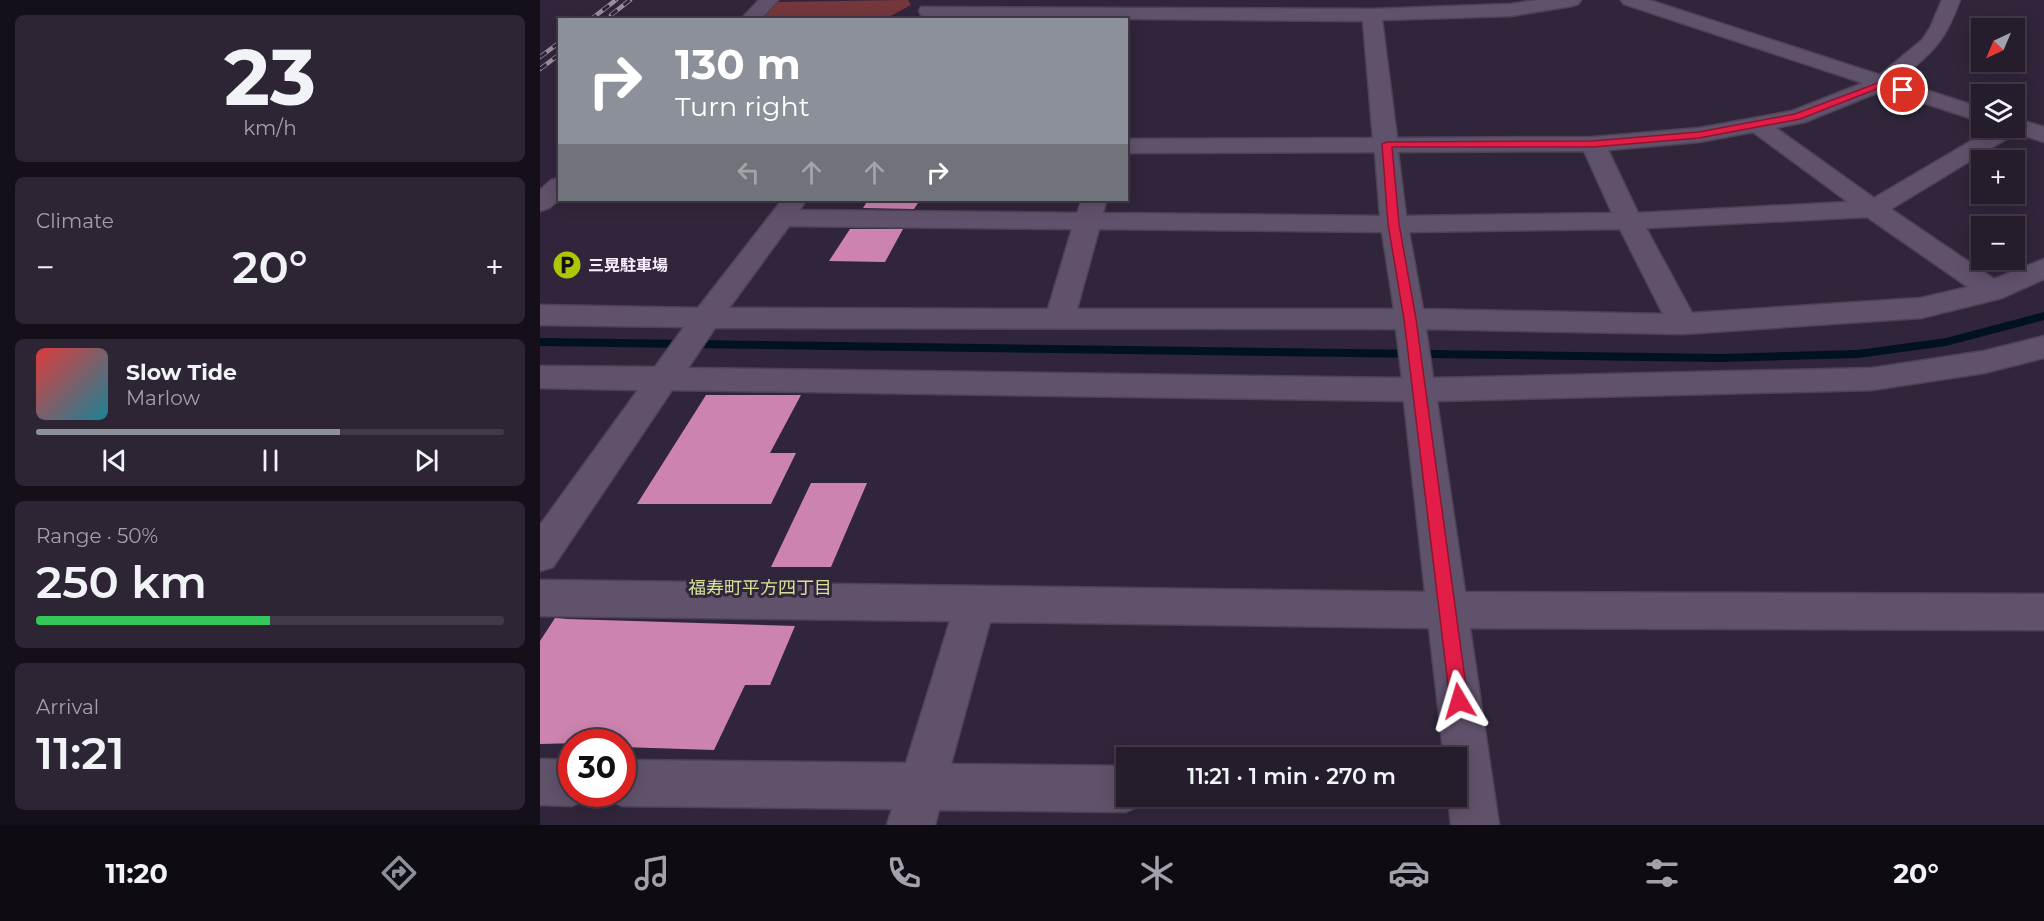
<!DOCTYPE html>
<html lang="en">
<head>
<meta charset="utf-8">
<style>
  :root { --surface:#251c2c; --page:#2d2534; --text:#f1f3f6; --muted:#a3a1a9; --line:#423a48; --accent:#8c9099 }
  body { margin:0; font-family:Montserrat,"Noto Sans JP",sans-serif; background:var(--page); color:var(--text); height:100vh; display:flex; flex-direction:column; font-size:22px; white-space:nowrap }
  * { box-sizing:border-box; margin:0 }
  p { font-size:20px; color:var(--muted) }
  .icon { flex:none; width:33px; height:33px; fill:none; stroke:currentColor; stroke-width:2; stroke-linecap:round; stroke-linejoin:round }
  .map { position:relative; flex:1; overflow:hidden }
  .sheet { display:flex; flex-direction:column; gap:15px; padding:15px; background:#140f18; width:540px }
  .sheet>* { flex:none }
  .hud { position:absolute; left:18px; top:18px; width:570px; height:183px; border-radius:0px; box-shadow:0 3px 15px #0003,0 0 0 2px var(--line); background:#8c9099; color:#fff; overflow:hidden }
  .needle { width:39px; rotate:224deg }
  .tools { position:absolute; left:1431px; top:18px; display:grid; gap:12px }
  .tools a { display:grid; place-items:center; width:54px; height:54px; border-radius:0px; background:var(--surface); box-shadow:0 3px 15px #0003,0 0 0 2px var(--line); font-size:30px }
  .speed { position:absolute; left:18px; top:729px; display:flex; gap:12px; font-size:30px; font-weight:700; text-align:center }
  .speed>* { display:grid; place-content:center; width:78px; height:78px; border-radius:50%; background:var(--surface); box-shadow:0 3px 15px #0003,0 0 0 2px var(--line); line-height:1 }
  .speed .limit { border:9px solid #d22; background:#fff; color:#111 }
  .pin { position:absolute; display:grid; place-items:center; width:51px; height:51px; color:#fff; margin:-26px; border:3px solid #fff; border-radius:50%; box-shadow:0 2px 6px #0007 }
  .me { position:absolute; width:66px; margin:-33px; rotate:353deg; stroke-linejoin:round; filter:drop-shadow(0 0 4px #0008) }
  .turn { display:flex; align-items:center; gap:21px; height:126px; padding:0 18px; font-size:27px }
  .turn .icon { width:78px; height:78px; stroke-width:2.5 }
  .turn b { display:block; font-size:42px; line-height:51px }
  .lanes { display:flex; align-items:center; height:57px; padding:0 18px; background:#0003; justify-content:center; gap:30px; direction:ltr }
  .lanes .off { opacity:.35 }
  .big { font-size:45px; font-weight:600; line-height:1.1 }
  .sheet .tile { flex:1; display:flex; flex-direction:column; justify-content:center; gap:9px; min-width:0; padding:0 21px; border-radius:9px; background:var(--page) }
  .sheet .dial { align-items:center; gap:0 }
  .dial b { font-size:78px; line-height:1 }
  .song { display:flex; align-items:center; gap:18px }
  .cover { width:72px; height:72px; border-radius:9px; background:linear-gradient(135deg,hsl(0 70% 55%),hsl(190 70% 35%)) }
  .played { height:6px; border-radius:3px; background:linear-gradient(90deg,var(--accent) 65%,var(--line) 65%) }
  .keys { display:flex; justify-content:space-around; direction:ltr }
  .heat { display:flex; justify-content:space-between; align-items:center; font-size:33px; direction:ltr }
  .charge { height:9px; border-radius:4px; background:linear-gradient(90deg,#34c759 50%,var(--line) 0) }
  .trip { position:absolute; left:576px; top:747px; width:351px; height:60px; border-radius:0px; background:var(--surface); box-shadow:0 3px 15px #0003,0 0 0 2px var(--line); font-weight:600; line-height:60px; text-align:center }
  .dock { display:flex; height:96px; justify-content:space-around; align-items:center; background:#0f0b12; color:var(--muted) }
  .dock .icon { width:42px; height:42px }
  .dock .selected { color:var(--accent) }
  .dock b { font-size:27px; color:var(--text) }
  main { display:flex; flex:1; min-height:0 }
  .map>svg:first-child { display:block }
  .green { fill:#75373c }
  .lines { fill:none; stroke-linecap:round; stroke-linejoin:round }
  .stream { fill:#001120; fill-rule:evenodd }
  .building { fill:#cc84af }
  .minor-casing { stroke:#4e4356; stroke-width:3 }
  .minor { fill:#60526b; fill-rule:evenodd }
  .rail-casing { stroke:#988ea0; stroke-width:4.5 }
  .rail { stroke:#31253b; stroke-width:3; stroke-dasharray:8; stroke-linecap:butt }
  .route { fill:#e11d48; stroke:#92132f; stroke-width:1.5 }
  .labels { text-anchor:middle; stroke-width:6; stroke-linejoin:round; paint-order:stroke }
  .poi-label { font-size:16px; font-weight:bold; fill:#f6eefd; stroke:#31253b; text-anchor:start }
  .neighbourhood-label { font-size:18px; fill:#d3e296; stroke:#31253b }
</style>
</head>
<body>
<main>
<section class="sheet">
<div class="tile dial"><b>23</b><p>km/h</p></div>
<div class="tile"><p>Climate</p>
<div class="heat"><a>−</a><b class="big">20°</b><a>+</a></div>
</div>
<div class="tile">
<div class="song"><i class="cover"></i><div><b>Slow Tide</b><p>Marlow</p></div></div>
<div class="played"></div>
<div class="keys"><svg class="icon" aria-label="previous" viewBox="0 0 24 24"><path d="M18 5L8 12l10 7zM5 5v14"/></svg><svg class="icon" aria-label="pause" viewBox="0 0 24 24"><path d="M8 5v14M16 5v14"/></svg><svg class="icon" aria-label="next" viewBox="0 0 24 24"><path d="M6 5l10 7-10 7zM19 5v14"/></svg></div>
</div>
<div class="tile"><p>Range · 50%</p><b class="big">250 km</b><div class="charge"></div></div>
<div class="tile"><p>Arrival</p><b class="big">11:21</b></div>
</section>
<div class="map">
<svg width="1504" height="825" viewBox="0 0 1504 825">
  <rect width="100%" height="100%" fill="#31253b"/>
  <path class="green" d="M365 0H368L371 5 349 17 339 19 220 20 237 2Z"/>
  <g class="lines">
    <path class="stream" d="M1504 312V320L1406 346 1318 358 1181 362 0 346V338L1181 354 1318 350 1406 338Z"/>
  </g>
  <path class="building" d="M328 200H380L374 209 323 208Z
    M310 229H363L345 262 289 261Z
    M166 395H261L230 453H256L231 504H97Z
    M271 483H327L291 567H231Z
    M15 618 28 619 255 626 230 685H205L174 750 82 747V742L0 744V641Z"/>
  <g class="lines">
    <g class="minor-casing">
      <path id="minor" d="M219 0H238L220 20H200Z
        M998 0H1041L1038 4 1032 6 971 16 842 20 857 138 1053 137 1159 128 1252 111 1323 83 1084 4 1081 0H1109L1340 75 1382 40 1390 28 1402 0H1420C1404 44 1393 51 1358 81L1442 108V122L1344 90 1265 122 1236 128 1334 198 1453 128H1474V118L1504 127V142L1476 133 1351 209 1454 279 1504 259V279L1462 298 1381 318 1143 334 886 329 893 378 1332 368 1444 351 1504 336V358L1444 373 1332 390 897 401 925 592 1504 594V630L930 628 959 825H911L908 796H916V758H904L889 628 450 622 411 764 586 766V796H606L602 805 586 812 399 810 395 825H347L352 809 82 806 66 799 63 794H82V760L366 763 410 621 0 616V580L885 592 864 401 132 390 13 567 0 571V525L98 390 0 388V366L115 367 144 327 0 325V305L158 308 242 200H266L260 210 537 213 542 200H564L566 202 563 213 840 216 835 152 586 153V139L833 138 823 21 388 17 381 15 379 11 381 7 832 9 971 4ZM1213 132 1308 202 1098 213 1068 150 1159 142ZM1044 151 1072 213 866 216 858 152ZM1327 217 1428 287 1381 298 1152 313 1106 228ZM249 226 532 229 508 309 189 308ZM559 229 842 232 854 309H537ZM1080 229 1123 314 883 309 869 232ZM175 328 856 329 862 378 148 368Z
        M20 178V199L9 208 0 211V190L11 180Z
        M0 759 32 760V794H51L48 799 32 806 0 805Z"/>
    </g>
    <use href="#minor" class="minor"/>
    <g class="rail-casing">
      <path id="rail" d="M71 15 90 0
        M50 20 76 0
        M0 57 20 42
        M0 69 20 54"/>
    </g>
    <use href="#rail" class="rail"/>
  </g>
  <path class="route" d="M1343 81 1367 90 1363 92 1344 86 1260 119 1159 138 1053 147H852L859 224 876 319 928 701 925 707 919 710 912 707 910 701 864 319 848 224 842 144 847 142 1053 141 1159 132 1255 114Z"/>
  <defs>
    <g id="parking-disc" transform="scale(1.5)"><circle r="9.5" fill="#afc505" stroke="#31253b"/><path d="M-3.5-5.5H1a3.5 3.5 0 0 1 0 7H-1V5.5H-3.5ZM-1-3.4V-.6H.8a1.4 1.4 0 0 0 0-2.8Z" fill="#111"/></g>
  </defs>
  <g fill-rule="evenodd">
    <use href="#parking-disc" x="27" y="265"/>
  </g>
  <g class="labels">
    <g class="poi-label">
      <text x="48" y="271">三晃駐車場</text>
    </g>
    <g class="neighbourhood-label">
      <text x="220" y="594">福寿町平方四丁目</text>
    </g>
  </g>
</svg>
<div class="tools">
<a><svg class="needle" viewBox="-14 -14 28 28"><path d="M0-13l5 13h-10z" fill="#e53935"/><path d="M0 13l5-13h-10z" fill="#a3a1a9"/></svg></a>
<a><svg class="icon" aria-label="layers" viewBox="0 0 24 24"><path d="M12 4l9 5-9 5-9-5zM3 14l9 5 9-5"/></svg></a>
<a>+</a>
<a>−</a>
</div>
<div class="speed"><div class="limit">30</div></div>
<div class="pin" style="left:1363px;top:90px;background:#d93025"><svg class="icon" aria-label="arrive" viewBox="0 0 24 24"><path d="M6 21V4h12l-3 4 3 4H6"/></svg></div>
<svg class="me" style="left:919px;top:701px" viewBox="-20 -20 40 40"><path d="M0-17L14 15 0 8-14 15z" fill="#e11d48" stroke="#fff" stroke-width="4"/></svg>
<div class="trip">11:21 · 1 min · 270 m</div>
<div class="hud">
<div class="turn"><svg class="icon" aria-label="right" viewBox="0 0 24 24"><path d="M7 20v-9h11M14 6l5 5-5 5"/></svg><div><b>130 m</b>Turn right</div></div>
<div class="lanes"><svg class="icon off" aria-label="left" viewBox="0 0 24 24"><path d="M17 20v-9H6M10 6l-5 5 5 5"/></svg><svg class="icon off" aria-label="ahead" viewBox="0 0 24 24"><path d="M12 20V5M6 11l6-6 6 6"/></svg><svg class="icon off" aria-label="ahead" viewBox="0 0 24 24"><path d="M12 20V5M6 11l6-6 6 6"/></svg><svg class="icon" aria-label="right" viewBox="0 0 24 24"><path d="M7 20v-9h11M14 6l5 5-5 5"/></svg></div>
</div>
</div>
</main>
<nav class="dock">
<b>11:20</b>
<svg class="icon selected" aria-label="directions" viewBox="0 0 24 24"><path d="M12 3l9 9-9 9-9-9zM9 14v-3h6M13 9l2 2-2 2"/></svg>
<svg class="icon" aria-label="music" viewBox="0 0 24 24"><path d="M9 18V5l10-2v13"/><circle cx="6" cy="18" r="3"/><circle cx="16" cy="16" r="3"/></svg>
<svg class="icon" aria-label="phone" viewBox="0 0 24 24"><path d="M5 4h4l2 5-3 2q2 4 5 5l2-3 5 2v4C11 20 4 13 5 4z"/></svg>
<svg class="icon" aria-label="climate" viewBox="0 0 24 24"><path d="M12 3v18M4 7l16 10M4 17L20 7"/></svg>
<svg class="icon" aria-label="car" viewBox="0 0 24 24"><path d="M5 17H2v-5l4-1 3-4h7l3 4 3 1v5h-3M9 17h6M6 11h13"/><circle cx="7" cy="17" r="2"/><circle cx="17" cy="17" r="2"/></svg>
<svg class="icon" aria-label="filters" viewBox="0 0 24 24"><path d="M4 7h16M4 17h16"/><circle cx="9" cy="7" r="2"/><circle cx="15" cy="17" r="2"/></svg>
<b>20°</b>
</nav>
</body>
</html>
